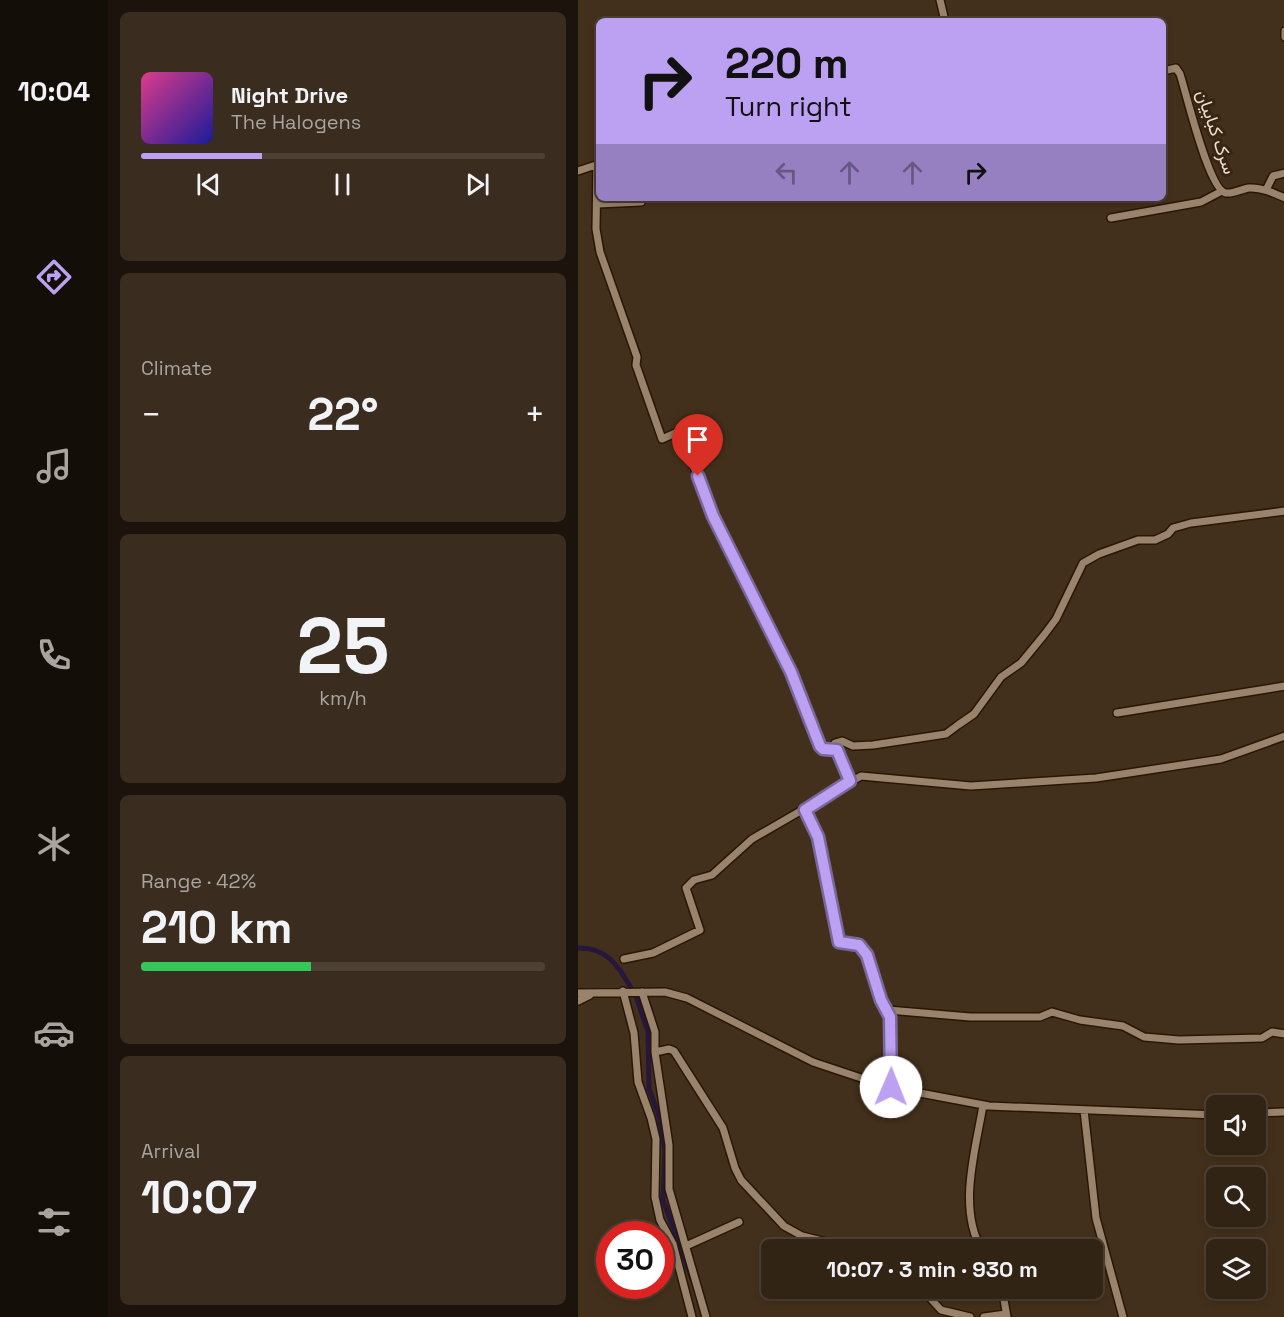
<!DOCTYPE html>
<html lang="en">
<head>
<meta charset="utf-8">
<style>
  :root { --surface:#322415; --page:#3a2c1e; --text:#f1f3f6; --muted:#a8a4a0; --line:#4d4134; --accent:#bca0f2 }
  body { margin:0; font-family:"Space Grotesk",Vazirmatn,sans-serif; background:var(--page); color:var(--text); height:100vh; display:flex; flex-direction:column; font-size:22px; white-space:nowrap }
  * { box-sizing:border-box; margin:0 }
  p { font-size:20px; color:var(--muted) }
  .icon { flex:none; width:33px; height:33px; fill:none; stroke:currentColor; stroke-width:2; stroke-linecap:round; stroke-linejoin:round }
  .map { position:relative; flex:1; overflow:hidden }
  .sheet { display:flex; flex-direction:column; gap:12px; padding:12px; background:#1c140c; width:470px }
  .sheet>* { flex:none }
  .top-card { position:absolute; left:18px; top:18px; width:570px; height:183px; border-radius:9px; box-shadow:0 3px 9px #0003,0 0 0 2px var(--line); background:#bca0f2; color:#111; overflow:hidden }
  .controls { position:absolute; left:628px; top:1095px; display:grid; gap:12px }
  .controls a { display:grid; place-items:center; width:60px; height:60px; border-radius:9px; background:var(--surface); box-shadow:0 3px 9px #0003,0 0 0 2px var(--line); font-size:30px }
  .speed { position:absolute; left:18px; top:1221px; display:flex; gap:12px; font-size:30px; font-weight:700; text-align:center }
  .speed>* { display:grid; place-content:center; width:78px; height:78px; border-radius:50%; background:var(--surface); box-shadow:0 3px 9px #0003,0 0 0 2px var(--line); line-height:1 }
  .speed .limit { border:9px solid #d22; background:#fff; color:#111 }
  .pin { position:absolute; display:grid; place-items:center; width:51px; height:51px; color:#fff; margin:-62px -26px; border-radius:50% 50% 50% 0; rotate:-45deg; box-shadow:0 0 6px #0007 }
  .pin .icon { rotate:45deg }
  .me { position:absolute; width:66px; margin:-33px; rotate:1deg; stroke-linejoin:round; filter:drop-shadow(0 0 4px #0008) }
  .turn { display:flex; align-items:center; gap:21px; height:126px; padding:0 30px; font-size:27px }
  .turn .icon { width:78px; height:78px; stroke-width:2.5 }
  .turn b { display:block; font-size:42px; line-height:51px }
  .lanes { display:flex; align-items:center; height:57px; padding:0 30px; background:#0003; justify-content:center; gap:30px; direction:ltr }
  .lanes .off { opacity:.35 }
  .big { font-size:45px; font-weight:800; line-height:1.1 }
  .sheet .widget { flex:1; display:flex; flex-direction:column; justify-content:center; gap:9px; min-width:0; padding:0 21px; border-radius:9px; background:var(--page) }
  .sheet .dial { align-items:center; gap:0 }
  .dial b { font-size:78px; line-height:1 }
  .song { display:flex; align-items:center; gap:18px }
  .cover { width:72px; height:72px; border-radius:9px; background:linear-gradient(135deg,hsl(330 70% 55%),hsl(240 70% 35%)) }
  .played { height:6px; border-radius:3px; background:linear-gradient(90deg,var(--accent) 30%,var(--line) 30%) }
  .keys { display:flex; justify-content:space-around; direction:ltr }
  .heat { display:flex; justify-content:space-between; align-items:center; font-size:33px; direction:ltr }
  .charge { height:9px; border-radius:4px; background:linear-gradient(90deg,#34c759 42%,var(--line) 0) }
  .trip { position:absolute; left:183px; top:1239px; width:342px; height:60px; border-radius:9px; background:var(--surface); box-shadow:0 3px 9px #0003,0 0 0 2px var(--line); font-weight:800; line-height:60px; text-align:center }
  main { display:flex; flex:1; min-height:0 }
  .dock { display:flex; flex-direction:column; width:108px; justify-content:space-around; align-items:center; background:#140e08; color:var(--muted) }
  .dock .icon { width:42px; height:42px }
  .dock .on { color:var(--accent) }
  .dock b { font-size:27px; color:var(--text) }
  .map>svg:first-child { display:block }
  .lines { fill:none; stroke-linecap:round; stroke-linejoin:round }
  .canal { stroke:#26173c; stroke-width:5 }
  .minor-casing { stroke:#291704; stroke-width:10 }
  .minor { stroke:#99836d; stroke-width:7 }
  .route-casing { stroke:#7a689d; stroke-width:15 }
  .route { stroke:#bca0f2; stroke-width:10 }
  .labels { text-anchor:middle; stroke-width:6; stroke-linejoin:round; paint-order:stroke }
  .street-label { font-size:18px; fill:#ebdfd3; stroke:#382612 }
</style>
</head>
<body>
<main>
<nav class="dock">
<b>10:04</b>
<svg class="icon on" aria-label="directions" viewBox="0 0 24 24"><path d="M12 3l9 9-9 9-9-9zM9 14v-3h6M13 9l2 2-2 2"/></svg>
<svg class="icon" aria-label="music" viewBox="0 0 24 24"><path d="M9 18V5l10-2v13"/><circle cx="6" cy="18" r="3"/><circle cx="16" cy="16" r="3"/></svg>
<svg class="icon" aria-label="phone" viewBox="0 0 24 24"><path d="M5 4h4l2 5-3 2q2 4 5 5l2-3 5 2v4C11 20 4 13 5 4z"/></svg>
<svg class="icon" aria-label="climate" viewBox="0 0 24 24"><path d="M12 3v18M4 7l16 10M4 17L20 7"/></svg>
<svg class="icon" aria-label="car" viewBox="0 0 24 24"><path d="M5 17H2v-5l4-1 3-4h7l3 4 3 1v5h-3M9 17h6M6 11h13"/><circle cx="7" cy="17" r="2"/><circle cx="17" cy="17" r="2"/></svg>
<svg class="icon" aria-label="filters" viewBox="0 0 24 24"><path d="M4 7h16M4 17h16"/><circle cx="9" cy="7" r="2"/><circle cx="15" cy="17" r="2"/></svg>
</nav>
<section class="sheet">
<div class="widget">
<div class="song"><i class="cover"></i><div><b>Night Drive</b><p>The Halogens</p></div></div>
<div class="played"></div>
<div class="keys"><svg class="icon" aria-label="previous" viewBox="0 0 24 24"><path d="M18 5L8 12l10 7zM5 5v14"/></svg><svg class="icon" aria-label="pause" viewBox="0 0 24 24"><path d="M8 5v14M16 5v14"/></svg><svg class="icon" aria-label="next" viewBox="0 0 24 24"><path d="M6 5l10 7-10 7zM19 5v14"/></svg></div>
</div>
<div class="widget"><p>Climate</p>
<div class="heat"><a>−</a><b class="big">22°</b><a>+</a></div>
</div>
<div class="widget dial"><b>25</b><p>km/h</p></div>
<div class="widget"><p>Range · 42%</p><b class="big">210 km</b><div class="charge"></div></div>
<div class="widget"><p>Arrival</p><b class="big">10:07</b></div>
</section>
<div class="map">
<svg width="707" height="1317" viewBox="0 0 707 1317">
  <rect width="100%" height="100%" fill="#43301c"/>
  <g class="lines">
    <path class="canal" d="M0 948C28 947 40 965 53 988
      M58 996 70 1032 71 1089 81 1116 87 1151 85 1200 114 1279"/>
    <g class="minor-casing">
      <path id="minor" d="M362 0 367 21
        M707 31V37
        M585 71 598 68 602 74C608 92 631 191 648 193 655 194 664 189 671 188 683 187 696 193 707 198
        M19 165 18 229 22 252 59 357 58 365 84 439 102 431 135 516 213 672 242 746 245 749 259 750 272 781
        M0 171 21 164
        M688 190 695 176 707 173
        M20 204 63 202
        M533 218 623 202 644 191
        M539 713 707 686
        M254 748 257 743 264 741 275 746 295 745 368 734 380 725 396 714 423 677 443 663 466 635 478 619 505 563 521 554 560 540H577L590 534 595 528 613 523 707 511
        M227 810 240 837 261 942 281 945 289 955 303 1000 312 1017 313 1087
        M46 959 75 953 122 930 108 888 116 880 134 875 174 839 283 776 393 786 518 778 643 759 707 736
        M45 991 56 1033 60 1082 73 1118 78 1139 77 1197 82 1220 95 1244 114 1317
        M64 992 77 1032V1052L91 1145V1189L128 1317
        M0 993 87 992 109 998 235 1062 310 1087 411 1106 639 1115
        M0 1001 12 995
        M310 1010 392 1017H462L474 1012 502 1020 545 1026 566 1037 601 1040 684 1038 694 1032 707 1034
        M77 1052 91 1049 96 1051 145 1128 157 1168 163 1180 206 1226 224 1236 280 1250
        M506 1110 518 1218 545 1317
        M678 1113 707 1112
        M108 1246 161 1222
        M82 1248 95 1244
        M404 1250C379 1208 398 1149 405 1105
        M343 1288 363 1310 392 1317
        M424 1288 429 1317
        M406 1317 428 1314"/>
    </g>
    <use href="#minor" class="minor"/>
  </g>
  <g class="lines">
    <g class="route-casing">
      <path id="route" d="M120 476 135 516 213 672 242 746 245 749 259 750 272 781 227 810 240 837 261 942 281 945 289 955 303 1000 312 1017 313 1087"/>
    </g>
    <use href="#route" class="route"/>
  </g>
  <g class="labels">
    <g class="street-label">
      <text transform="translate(638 132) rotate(71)" y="6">سرک کبابیان</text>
    </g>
  </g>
</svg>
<div class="controls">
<a><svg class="icon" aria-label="sound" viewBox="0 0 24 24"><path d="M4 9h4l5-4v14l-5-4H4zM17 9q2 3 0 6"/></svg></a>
<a><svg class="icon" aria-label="search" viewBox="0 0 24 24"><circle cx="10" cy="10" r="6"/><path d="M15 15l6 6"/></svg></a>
<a><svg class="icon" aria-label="layers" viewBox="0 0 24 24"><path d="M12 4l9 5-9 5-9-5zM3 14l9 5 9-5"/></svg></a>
</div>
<div class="speed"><div class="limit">30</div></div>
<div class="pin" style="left:120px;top:476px;background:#d93025"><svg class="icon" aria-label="arrive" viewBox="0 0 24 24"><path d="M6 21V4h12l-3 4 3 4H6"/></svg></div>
<svg class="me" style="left:313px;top:1087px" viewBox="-20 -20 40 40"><circle r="19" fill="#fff"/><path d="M0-13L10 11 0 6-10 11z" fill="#bca0f2"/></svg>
<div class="trip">10:07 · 3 min · 930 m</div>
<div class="top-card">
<div class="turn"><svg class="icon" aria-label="right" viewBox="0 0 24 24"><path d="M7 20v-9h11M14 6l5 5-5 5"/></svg><div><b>220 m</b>Turn right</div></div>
<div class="lanes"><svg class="icon off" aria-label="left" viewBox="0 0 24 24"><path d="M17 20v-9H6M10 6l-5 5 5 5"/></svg><svg class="icon off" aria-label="ahead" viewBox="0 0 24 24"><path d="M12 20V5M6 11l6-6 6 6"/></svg><svg class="icon off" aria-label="ahead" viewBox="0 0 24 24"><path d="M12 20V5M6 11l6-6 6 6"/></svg><svg class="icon" aria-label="right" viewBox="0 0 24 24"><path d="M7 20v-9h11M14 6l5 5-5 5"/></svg></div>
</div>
</div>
</main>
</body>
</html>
